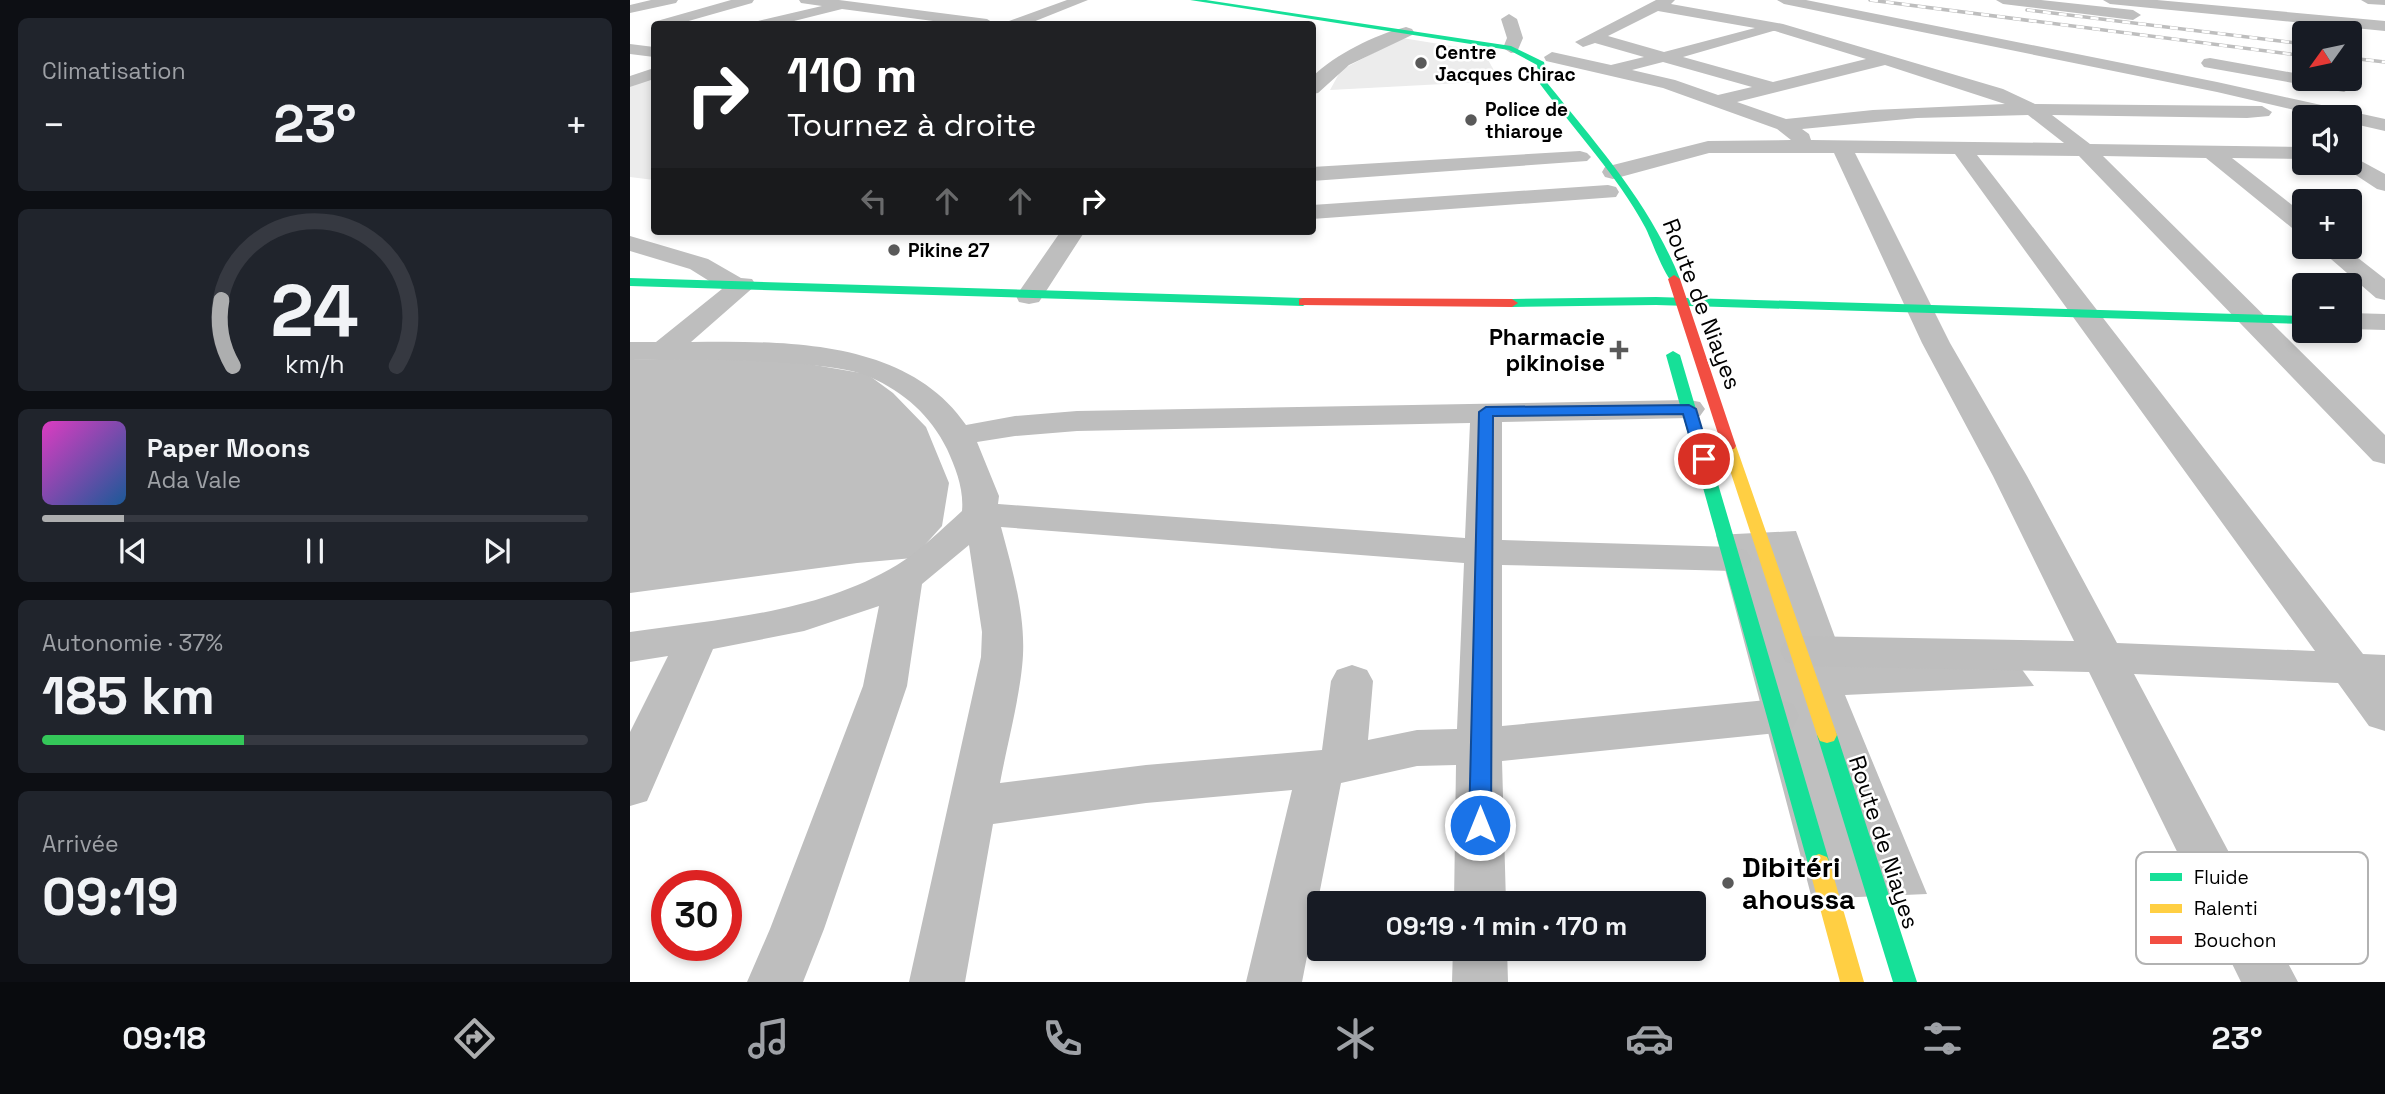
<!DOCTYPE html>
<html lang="fr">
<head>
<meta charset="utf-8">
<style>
  :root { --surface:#171b24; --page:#20242c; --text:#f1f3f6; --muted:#9ea1a6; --line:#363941; --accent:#adaeaf }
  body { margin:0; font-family:"Space Grotesk",sans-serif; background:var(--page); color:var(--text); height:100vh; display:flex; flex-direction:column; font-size:26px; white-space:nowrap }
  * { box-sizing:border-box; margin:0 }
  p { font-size:23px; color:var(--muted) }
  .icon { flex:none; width:38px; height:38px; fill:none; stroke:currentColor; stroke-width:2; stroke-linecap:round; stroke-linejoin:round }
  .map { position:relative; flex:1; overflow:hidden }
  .side { display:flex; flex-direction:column; gap:18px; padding:18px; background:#0d0f14; width:630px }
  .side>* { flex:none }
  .banner { position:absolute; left:21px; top:21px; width:665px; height:214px; border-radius:7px; box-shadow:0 4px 10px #0003; background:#202124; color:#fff; overflow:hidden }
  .needle { width:46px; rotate:237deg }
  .controls { position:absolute; left:1662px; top:21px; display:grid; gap:14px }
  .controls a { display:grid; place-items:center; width:70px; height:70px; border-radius:7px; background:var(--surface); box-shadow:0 4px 10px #0003; font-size:35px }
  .speed { position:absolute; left:21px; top:870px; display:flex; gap:14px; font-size:35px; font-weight:700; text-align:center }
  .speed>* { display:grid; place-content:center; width:91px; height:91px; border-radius:50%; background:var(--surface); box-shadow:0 4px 10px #0003; line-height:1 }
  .speed .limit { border:10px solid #d22; background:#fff; color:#111 }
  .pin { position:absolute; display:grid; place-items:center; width:60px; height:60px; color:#fff; margin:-30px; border:4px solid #fff; border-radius:50%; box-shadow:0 2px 7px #0007 }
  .me { position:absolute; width:77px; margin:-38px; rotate:0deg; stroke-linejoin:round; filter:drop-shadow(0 0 5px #0008) }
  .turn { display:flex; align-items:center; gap:24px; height:147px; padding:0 21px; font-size:32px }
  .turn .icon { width:91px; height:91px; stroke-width:2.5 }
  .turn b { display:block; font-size:49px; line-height:60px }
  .lanes { display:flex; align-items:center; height:66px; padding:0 21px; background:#0003; justify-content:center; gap:35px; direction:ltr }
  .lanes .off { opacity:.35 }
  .big { font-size:52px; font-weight:700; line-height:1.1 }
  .side .widget { flex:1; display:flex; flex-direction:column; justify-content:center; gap:10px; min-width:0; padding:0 24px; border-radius:10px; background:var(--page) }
  .side .dial { align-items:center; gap:0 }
  .dial svg { height:182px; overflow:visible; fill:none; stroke:var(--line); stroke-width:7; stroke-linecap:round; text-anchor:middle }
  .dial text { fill:var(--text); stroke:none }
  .song { display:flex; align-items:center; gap:21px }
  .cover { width:84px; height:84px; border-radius:10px; background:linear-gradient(135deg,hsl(310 70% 55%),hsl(210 70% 35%)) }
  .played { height:7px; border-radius:4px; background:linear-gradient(90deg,var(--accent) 15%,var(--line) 15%) }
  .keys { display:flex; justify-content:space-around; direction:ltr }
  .heat { display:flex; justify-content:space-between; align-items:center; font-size:38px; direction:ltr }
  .charge { height:10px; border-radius:5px; background:linear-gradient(90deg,#34c759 37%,var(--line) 0) }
  .trip { position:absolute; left:677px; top:891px; width:399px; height:70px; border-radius:7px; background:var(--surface); box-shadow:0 4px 10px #0003; font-weight:700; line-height:70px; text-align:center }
  .menu { display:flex; height:112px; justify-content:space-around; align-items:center; background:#090b0e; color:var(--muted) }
  .menu .icon { width:49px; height:49px }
  .menu .selected { color:var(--accent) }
  .menu b { font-size:32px; color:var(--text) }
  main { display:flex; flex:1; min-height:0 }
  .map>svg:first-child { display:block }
  .green { fill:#ececec }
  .water { fill:#bfbfbf }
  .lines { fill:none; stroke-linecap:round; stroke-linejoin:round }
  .street { fill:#bebebe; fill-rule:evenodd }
  .fast { fill:#16e098; fill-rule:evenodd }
  .slow { fill:#ffcf43; fill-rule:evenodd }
  .jam { fill:#f24e42; fill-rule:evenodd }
  .rail-casing { stroke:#bebebe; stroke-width:3.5 }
  .rail { stroke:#fff; stroke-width:2.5; stroke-dasharray:8; stroke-linecap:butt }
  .route { fill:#1a73e8; stroke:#114b97; stroke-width:2 }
  .poi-dot { fill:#595959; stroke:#fff; stroke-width:2.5 }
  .labels { text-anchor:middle; stroke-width:5; stroke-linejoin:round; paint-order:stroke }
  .far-poi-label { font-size:19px; font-weight:bold; fill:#000; stroke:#fff; text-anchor:start }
  .street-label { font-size:23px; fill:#000; stroke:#fff }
  .poi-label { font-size:23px; font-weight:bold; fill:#000; stroke:#fff; text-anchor:end }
  .near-poi-label { font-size:28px; font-weight:bold; fill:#000; stroke:#fff; text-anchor:start }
  .key { fill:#fff; stroke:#b2b2b2; stroke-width:2 }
  .key-label { font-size:19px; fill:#000 }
</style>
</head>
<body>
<main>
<section class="side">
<div class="widget"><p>Climatisation</p>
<div class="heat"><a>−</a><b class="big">23°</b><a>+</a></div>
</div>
<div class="widget dial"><svg viewBox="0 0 100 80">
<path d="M14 69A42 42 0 1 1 86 69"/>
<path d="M14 69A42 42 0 0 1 9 40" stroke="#adaeaf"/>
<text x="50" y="56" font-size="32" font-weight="700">24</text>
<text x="50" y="72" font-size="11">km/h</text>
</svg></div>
<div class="widget">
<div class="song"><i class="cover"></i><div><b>Paper Moons</b><p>Ada Vale</p></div></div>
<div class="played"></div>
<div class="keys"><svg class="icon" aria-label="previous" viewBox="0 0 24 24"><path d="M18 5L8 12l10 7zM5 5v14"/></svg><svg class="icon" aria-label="pause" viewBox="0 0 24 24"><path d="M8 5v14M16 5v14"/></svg><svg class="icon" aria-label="next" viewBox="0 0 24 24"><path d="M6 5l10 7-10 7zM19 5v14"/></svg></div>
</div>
<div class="widget"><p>Autonomie · 37%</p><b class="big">185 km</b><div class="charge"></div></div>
<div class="widget"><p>Arrivée</p><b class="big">09:19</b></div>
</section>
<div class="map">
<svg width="1755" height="982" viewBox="0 0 1755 982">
  <rect width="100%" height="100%" fill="#fff"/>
  <path class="green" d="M772 38 853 51 870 81 700 90 711 70Z
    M24 78V180L0 177V87Z"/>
  <path class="water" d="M86 357 161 361 237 374 263 393 296 427 319 483 312 526 283 558 227 563 0 593V360Z
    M1166 531 1206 640 1380 653 1404 686 1215 695 1297 894 1182 899 1086 535Z"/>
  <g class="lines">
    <path class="street" d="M21 0H48L46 3 0 13V5Z
      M101 0H124L122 3 48 24H25L27 21Z
      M169 0H209L357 19 365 24H326L212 9 152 24H126L128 21 192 6 171 3Z
      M437 0H458L398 24H377L379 21Z
      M1026 0H1045L1041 4 1153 24 1373 89 1405 104 1632 106 1642 112 1639 116 1617 118 1422 115 1460 144 1675 147V159L1602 158 1675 215V234L1667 232 1576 158 1473 156 1755 435V464L1743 461 1449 156 1347 155 1733 654 1755 655V731L1739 726 1708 683 1504 674 1668 982H1611L1459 672 1171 666 1156 662 1150 651 1156 640 1171 636 1444 641 1363 476 1292 343 1204 153H1079L983 179 975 177 972 172 975 167 1078 141 1161 140 1147 129 1033 88 916 61 914 57 922 52 981 65 1014 57 965 43 953 47 945 42ZM1028 11 1125 28 1034 52 978 36ZM1143 31H1145L1236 59 1143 82 1053 57ZM1033 62 1122 87 1088 95 1045 80 1002 70ZM1255 65 1375 104 1243 110 1156 119 1107 102ZM1398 115 1434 143 1181 140 1179 134 1172 129 1287 118ZM1225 153 1325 154 1685 651 1487 643 1397 476 1320 343Z
      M1147 0H1176L1587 82 1755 119V131L1720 123V117H1695L1587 92 1154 4Z
      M1366 0H1411L1503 10 1511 15 1503 20 1373 4Z
      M1473 0H1527L1755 21V31L1480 4Z
      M1731 0H1755V5L1738 4Z
      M879 14 887 19 893 38 887 52 881 53 873 48 877 38 871 19Z
      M776 27 782 29 784 32 782 35 719 65 688 93 682 94V77C706 54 744 35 776 27Z
      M0 44 24 47V57L0 54Z
      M1580 58 1675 75V79H1698L1720 83 1723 87 1714 92 1574 67 1571 63 1574 59Z
      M24 68V79L0 87V76Z
      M950 151 957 153 961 157 957 161 682 181V167Z
      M1720 155 1755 174V191L1747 189 1712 166 1711 163H1720Z
      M978 185 986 187 989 192 986 197 682 219V205Z
      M431 231H455L409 302 399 304 389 302 386 296Z
      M0 236 78 259 111 278 122 279 126 285 61 342C155 341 277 339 336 425L385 416 447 411 1059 400 1070 402 1075 409 1070 416 1059 418 872 422V540L1103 547 1116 550 1122 559 1116 568 1103 571 872 565V726L1147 699 1163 704 1169 716 1163 728 1147 733 872 761 876 903H824L826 765 787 766 711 783 672 982H616L662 790 516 803 363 824 335 982H279L351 657 352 632 339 545 292 584 277 686 194 929 173 982H117L140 929 233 686 249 606 174 631 83 649 17 801 0 806V732L38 656 0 662V632C89 619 188 613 267 565 291 550 311 530 332 511 334 489 326 469 317 449 301 416 274 392 240 377 219 368 195 367 172 364 114 359 58 359 0 360V342H26L92 289 60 269 0 251ZM840 423 835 538 368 504 369 496 347 442 385 436 447 431ZM371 527 834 563 827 729 787 730 738 740 743 681 737 670 722 665 707 670 701 681 692 750 516 765 370 783C377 745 391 693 393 655 395 612 382 568 371 527Z
      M1687 247H1714L1755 279V300L1746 298Z
      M1720 313 1755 314V330L1720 329Z
      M823 948H877L878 982H822Z"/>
    <path class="fast" d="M560 0H576L881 46 914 62 918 84C968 146 1020 204 1050 279L1044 283C1035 279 1021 238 1015 227 987 175 945 131 910 84L907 65 879 50Z
      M0 278 673 298 679 302 673 306 0 286Z
      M1026 297 1675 316V324L1026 305 882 307 876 303 882 299Z
      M1043 351 1050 355 1200 864 1197 871 1189 874 1181 871 1178 864 1036 355Z
      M1197 727 1204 729 1207 735 1287 982H1263L1187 735 1190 729Z"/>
    <path class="slow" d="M1099 442 1106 446 1207 735 1204 741 1197 743 1190 741 1187 735 1092 446Z
      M1189 854 1197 857 1200 864 1234 982H1210L1178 864 1181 857Z"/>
    <path class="jam" d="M1044 275 1050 279 1106 446 1104 449H1094L1092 446 1038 279Z
      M673 298 882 299 888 303 882 307 669 305V299Z"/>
    <g class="rail-casing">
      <path id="rail" d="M1240 0 1675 56
        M1397 10 1675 44
        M1720 58 1755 62"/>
    </g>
    <use href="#rail" class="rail"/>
  </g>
  <path class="route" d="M1059 405 1066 409 1081 459 1079 462H1068L1066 459 1053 414 863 416 861 825 857 831 850 834 842 831 839 825 849 412 856 407Z"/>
  <g class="poi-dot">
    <circle cx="791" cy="63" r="7"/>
    <circle cx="841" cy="120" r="7"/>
    <circle cx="264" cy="250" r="7"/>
    <path d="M985.5 339.5h7v7h7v7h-7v7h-7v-7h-7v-7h7z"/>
    <circle cx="1098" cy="883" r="7"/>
  </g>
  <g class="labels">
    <g class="far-poi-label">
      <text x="805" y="59">Centre<tspan x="805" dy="22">Jacques Chirac</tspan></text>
      <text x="855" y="116">Police de<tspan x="855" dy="22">thiaroye</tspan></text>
      <text x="278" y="257">Pikine 27</text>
    </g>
    <g class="street-label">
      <text transform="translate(1072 304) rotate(69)" y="8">Route de Niayes</text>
      <text transform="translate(1254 842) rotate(72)" y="8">Route de Niayes</text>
    </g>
    <g class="poi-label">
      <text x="975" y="345">Pharmacie<tspan x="975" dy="26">pikinoise</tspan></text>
    </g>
    <g class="near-poi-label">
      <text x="1112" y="877">Dibitéri<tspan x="1112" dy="32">ahoussa</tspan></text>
    </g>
  </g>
  <rect x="1506" y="852" width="232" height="112" rx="10" class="key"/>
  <rect x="1520" y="873" width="32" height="8" fill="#16e098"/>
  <rect x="1520" y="904" width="32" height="9" fill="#ffcf43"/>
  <rect x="1520" y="936" width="32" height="8" fill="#f24e42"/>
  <g class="key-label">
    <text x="1564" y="884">Fluide</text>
    <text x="1564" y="915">Ralenti</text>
    <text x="1564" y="947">Bouchon</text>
  </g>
</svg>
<div class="controls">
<a><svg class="needle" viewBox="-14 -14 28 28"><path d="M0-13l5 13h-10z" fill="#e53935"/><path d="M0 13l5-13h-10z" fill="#9ea1a6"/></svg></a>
<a><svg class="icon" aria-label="sound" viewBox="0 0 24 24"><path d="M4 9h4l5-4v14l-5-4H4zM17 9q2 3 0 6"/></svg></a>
<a>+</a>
<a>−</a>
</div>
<div class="speed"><div class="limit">30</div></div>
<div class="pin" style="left:1074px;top:459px;background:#d93025"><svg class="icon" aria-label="arrive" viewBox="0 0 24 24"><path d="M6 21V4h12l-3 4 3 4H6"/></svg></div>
<svg class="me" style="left:850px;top:825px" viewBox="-20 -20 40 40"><circle r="17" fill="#1a73e8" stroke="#fff" stroke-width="3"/><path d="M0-11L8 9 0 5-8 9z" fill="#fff"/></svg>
<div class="trip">09:19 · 1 min · 170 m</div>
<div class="banner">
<div class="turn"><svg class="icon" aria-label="right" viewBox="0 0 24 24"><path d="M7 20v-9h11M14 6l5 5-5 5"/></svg><div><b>110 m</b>Tournez à droite</div></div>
<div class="lanes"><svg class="icon off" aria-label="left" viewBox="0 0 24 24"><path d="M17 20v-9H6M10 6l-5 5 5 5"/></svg><svg class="icon off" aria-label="ahead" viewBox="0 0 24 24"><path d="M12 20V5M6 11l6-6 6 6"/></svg><svg class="icon off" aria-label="ahead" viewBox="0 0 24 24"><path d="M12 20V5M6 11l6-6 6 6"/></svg><svg class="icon" aria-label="right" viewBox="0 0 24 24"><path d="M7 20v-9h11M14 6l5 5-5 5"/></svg></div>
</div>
</div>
</main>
<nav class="menu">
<b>09:18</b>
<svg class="icon selected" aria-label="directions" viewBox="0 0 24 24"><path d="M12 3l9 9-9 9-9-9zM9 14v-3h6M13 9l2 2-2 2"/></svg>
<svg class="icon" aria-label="music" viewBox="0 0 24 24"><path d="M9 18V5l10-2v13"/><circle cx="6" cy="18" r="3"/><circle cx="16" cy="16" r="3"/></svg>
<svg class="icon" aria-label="phone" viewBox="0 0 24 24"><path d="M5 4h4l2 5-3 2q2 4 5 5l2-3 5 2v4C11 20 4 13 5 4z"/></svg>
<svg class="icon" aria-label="climate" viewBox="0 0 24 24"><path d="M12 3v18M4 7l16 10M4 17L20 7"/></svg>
<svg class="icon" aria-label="car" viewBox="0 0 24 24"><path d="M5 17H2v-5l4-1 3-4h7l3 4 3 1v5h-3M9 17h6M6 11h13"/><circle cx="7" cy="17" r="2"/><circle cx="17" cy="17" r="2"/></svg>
<svg class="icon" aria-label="filters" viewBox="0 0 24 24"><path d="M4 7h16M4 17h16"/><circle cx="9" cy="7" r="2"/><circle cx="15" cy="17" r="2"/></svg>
<b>23°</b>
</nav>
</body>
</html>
